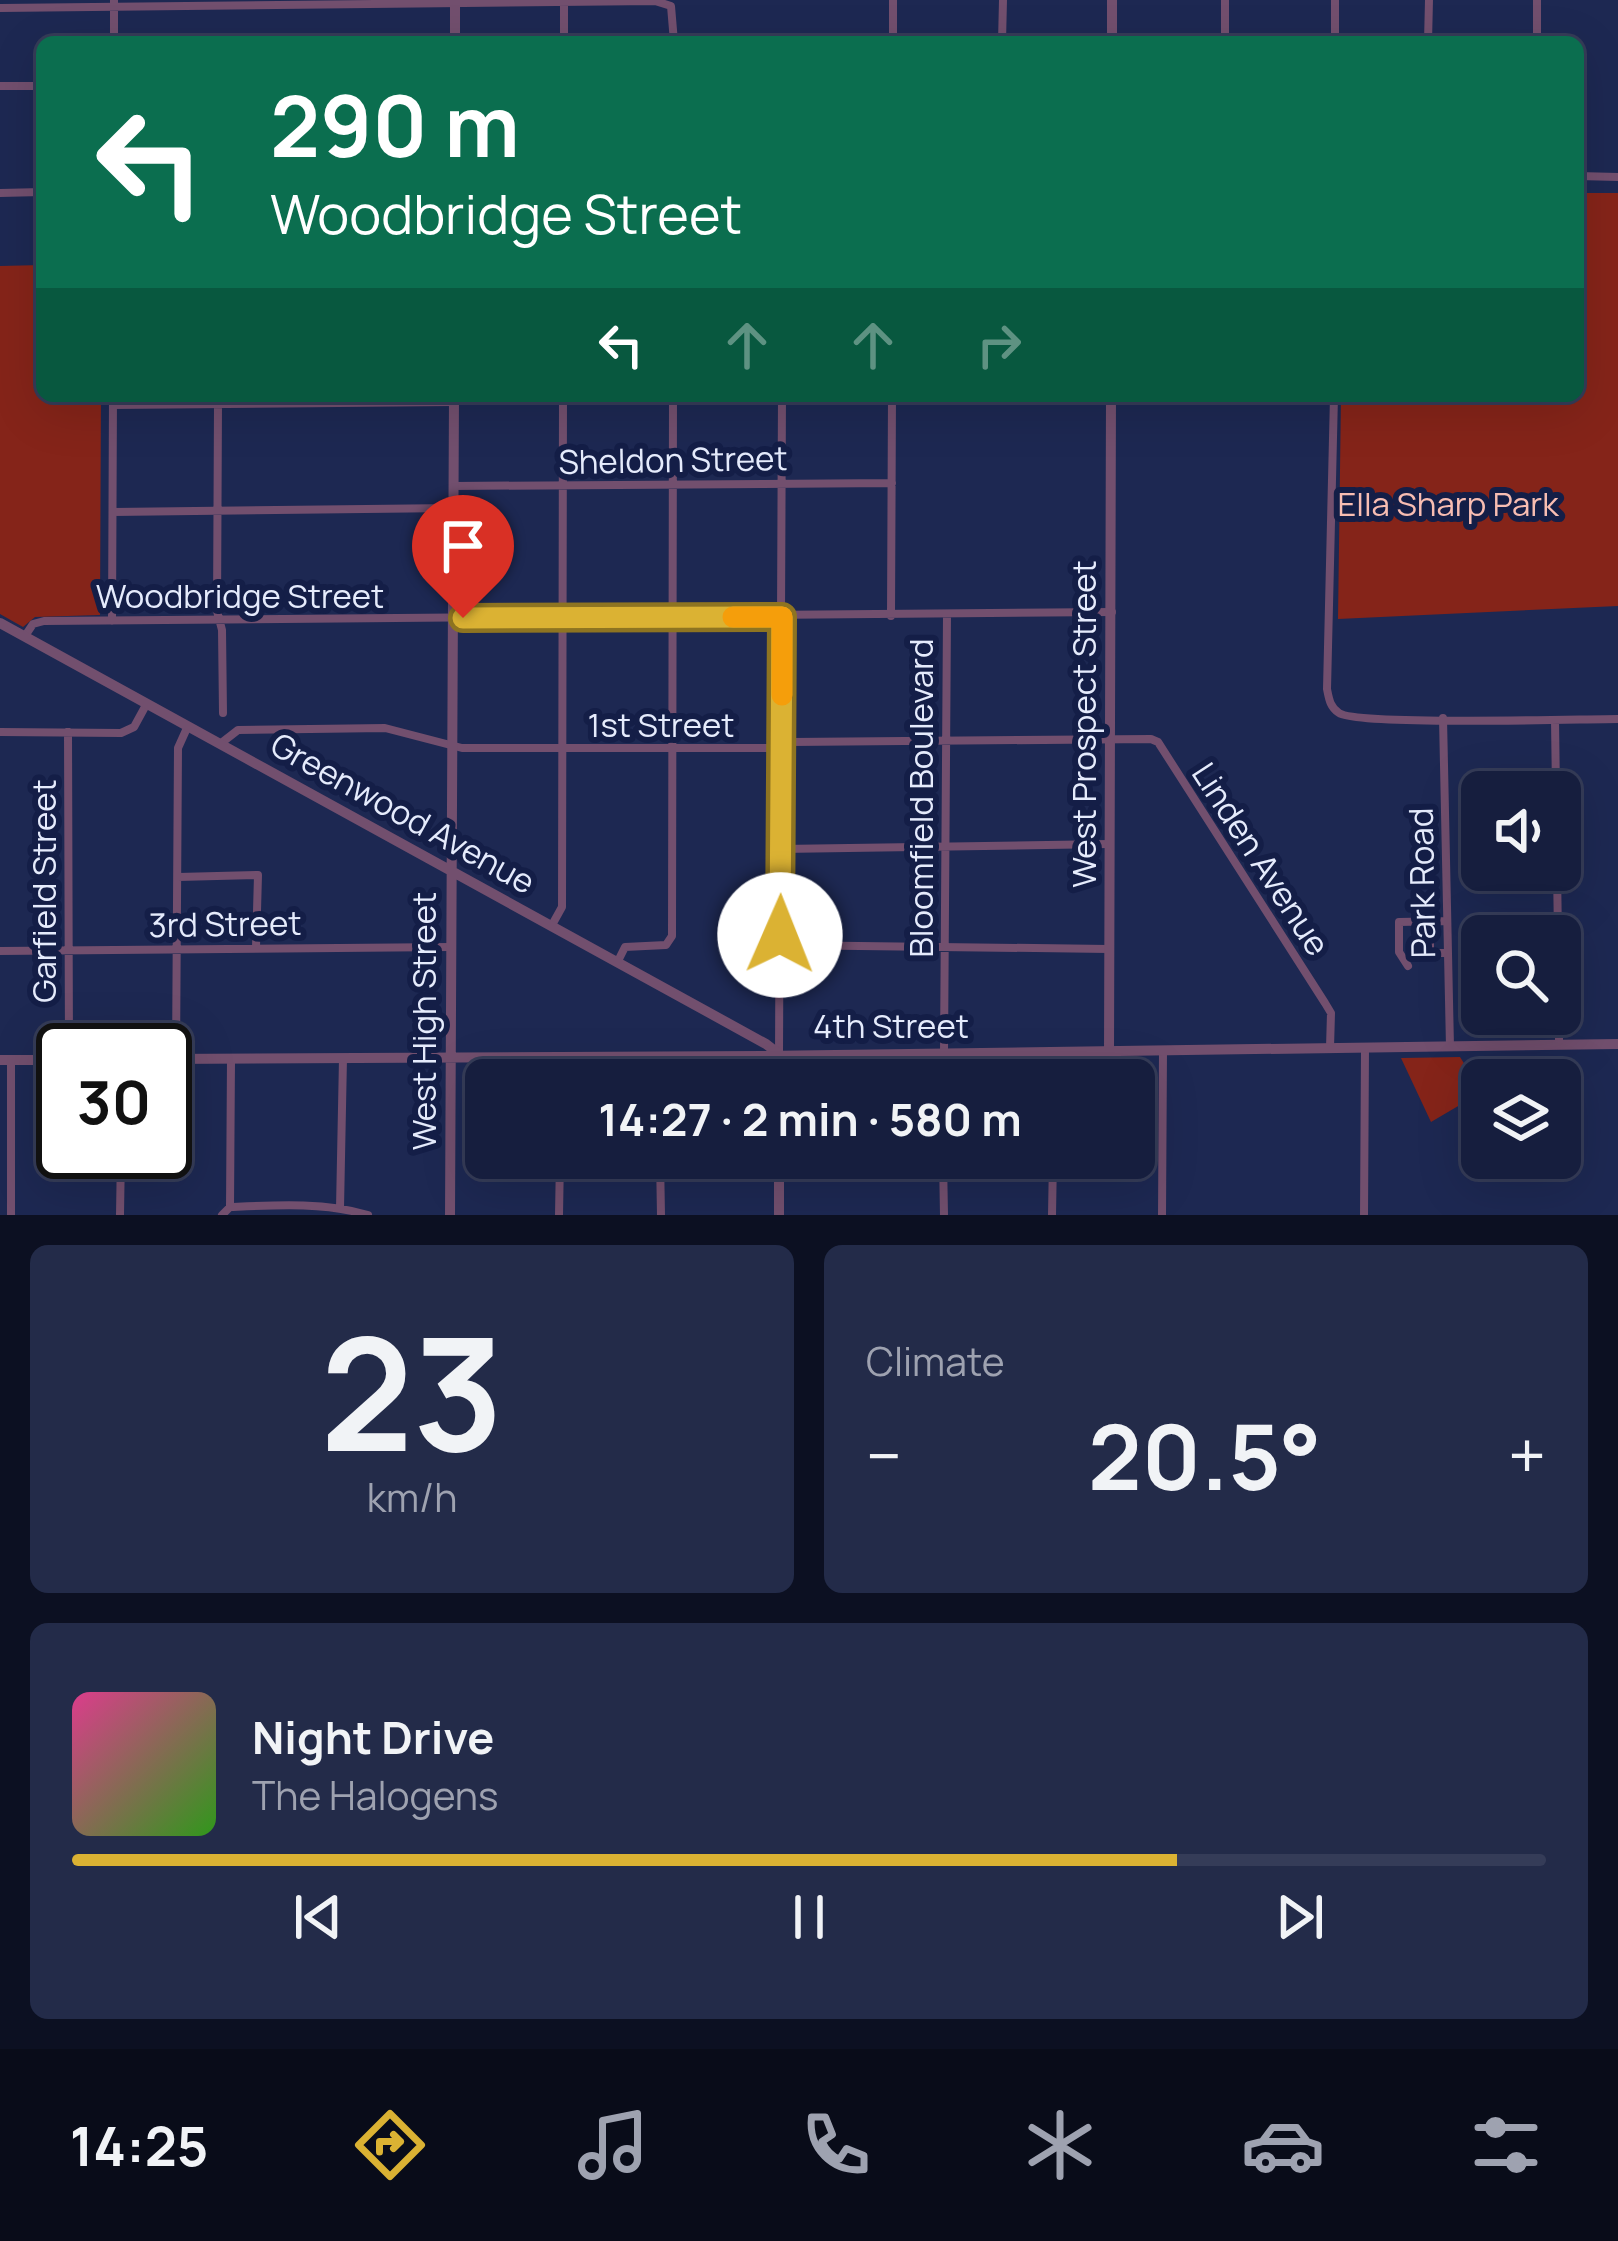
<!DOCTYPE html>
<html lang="en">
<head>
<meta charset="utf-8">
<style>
  :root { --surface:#161e3e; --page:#232b49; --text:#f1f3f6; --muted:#9ea2b0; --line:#353c58; --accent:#dbb233 }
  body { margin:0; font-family:Manrope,sans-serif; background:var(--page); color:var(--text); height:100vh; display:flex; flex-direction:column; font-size:45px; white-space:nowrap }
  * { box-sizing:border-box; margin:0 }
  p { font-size:39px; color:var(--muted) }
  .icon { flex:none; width:66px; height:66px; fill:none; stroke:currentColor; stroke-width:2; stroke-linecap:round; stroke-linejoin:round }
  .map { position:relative; height:1215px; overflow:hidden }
  .details { display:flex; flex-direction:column; gap:30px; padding:30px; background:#0c1022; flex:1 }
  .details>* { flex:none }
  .top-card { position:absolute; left:36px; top:36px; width:1548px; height:366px; border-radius:18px; box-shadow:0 12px 48px #0002,0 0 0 3px var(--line); background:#0b6e4f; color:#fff; overflow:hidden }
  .fabs { position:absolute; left:1461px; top:771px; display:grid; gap:24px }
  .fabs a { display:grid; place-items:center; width:120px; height:120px; border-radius:18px; background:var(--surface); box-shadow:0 12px 48px #0002,0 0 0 3px var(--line); font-size:60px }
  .speed { position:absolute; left:36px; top:1023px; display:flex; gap:24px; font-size:60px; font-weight:700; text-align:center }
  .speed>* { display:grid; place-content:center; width:156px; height:156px; border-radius:50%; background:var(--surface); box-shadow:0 12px 48px #0002,0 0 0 3px var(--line); line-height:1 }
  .speed .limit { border:6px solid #111; border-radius:18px; background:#fff; color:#111 }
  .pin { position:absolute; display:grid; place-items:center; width:102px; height:102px; color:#fff; margin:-123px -51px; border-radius:50% 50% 50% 0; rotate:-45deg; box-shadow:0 0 12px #0007 }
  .pin .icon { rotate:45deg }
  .me { position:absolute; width:132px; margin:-66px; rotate:1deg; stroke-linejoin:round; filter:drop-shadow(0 0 9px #0008) }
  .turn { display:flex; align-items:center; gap:42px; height:252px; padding:0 36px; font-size:54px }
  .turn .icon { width:156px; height:156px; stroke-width:2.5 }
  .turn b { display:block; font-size:84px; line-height:102px }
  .lanes { display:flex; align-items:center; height:114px; padding:0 36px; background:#0003; justify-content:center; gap:60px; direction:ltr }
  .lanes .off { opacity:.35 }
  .big { font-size:90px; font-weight:700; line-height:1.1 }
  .details .tile { flex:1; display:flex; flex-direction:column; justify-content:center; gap:18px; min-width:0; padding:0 42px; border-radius:18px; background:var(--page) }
  .details .dial { align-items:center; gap:0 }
  .dial b { font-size:156px; line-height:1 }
  .song { display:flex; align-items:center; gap:36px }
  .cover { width:144px; height:144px; border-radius:18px; background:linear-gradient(135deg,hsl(330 70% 55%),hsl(110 70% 35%)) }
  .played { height:12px; border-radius:6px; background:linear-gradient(90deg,var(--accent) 75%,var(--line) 75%) }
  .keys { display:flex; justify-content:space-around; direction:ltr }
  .heat { display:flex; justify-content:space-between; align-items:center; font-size:66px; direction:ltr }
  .details .tiles { flex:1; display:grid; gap:30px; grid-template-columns:1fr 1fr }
  .tile:last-child { grid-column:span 2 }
  .trip { position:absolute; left:465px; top:1059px; width:690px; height:120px; border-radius:18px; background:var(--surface); box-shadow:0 12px 48px #0002,0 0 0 3px var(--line); font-weight:700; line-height:120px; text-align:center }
  .tab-bar { display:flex; height:192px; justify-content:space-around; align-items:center; background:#090c19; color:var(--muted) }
  .tab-bar .icon { width:84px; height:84px }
  .tab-bar .on { color:var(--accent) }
  .tab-bar b { font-size:54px; color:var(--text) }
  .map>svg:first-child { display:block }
  .green { fill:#852419 }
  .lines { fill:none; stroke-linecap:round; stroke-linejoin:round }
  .minor { stroke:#724f6e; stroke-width:8 }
  .tertiary { stroke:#724f6e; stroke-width:10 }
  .route-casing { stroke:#8e7421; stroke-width:30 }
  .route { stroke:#dbb233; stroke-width:21 }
  .slow { stroke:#f59e0b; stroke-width:21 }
  .labels { text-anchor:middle; stroke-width:12; stroke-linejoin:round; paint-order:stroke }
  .street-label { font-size:33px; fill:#e5ebfc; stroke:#141e47 }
  .park-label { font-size:33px; fill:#f8bdb2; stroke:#141e47 }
</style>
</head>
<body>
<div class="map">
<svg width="1618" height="1215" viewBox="0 0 1618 1215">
  <rect width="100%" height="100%" fill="#1d2852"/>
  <path class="green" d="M1578 193H1618V606L1338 619 1341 396H1578Z
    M42 265V396H101L100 615 35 617 23 627 0 614V266Z
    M1460 1057 1482 1092 1431 1122 1401 1058Z"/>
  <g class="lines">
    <path class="minor" d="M893 0V42
      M564 1V42
      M0 8 655 1 671 6 674 42
      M114 42V0
      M1002 42 1003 0
      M1225 42V0
      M1335 42V0
      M1428 42 1429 0
      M1537 42V0
      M0 86H42
      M1578 176 1618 177
      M0 193 42 192
      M1334 396 1327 689C1329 699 1330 707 1339 713 1358 726 1579 719 1618 719
      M113 405 453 402
      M218 405 217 611 222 630 223 713
      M454 486 892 483
      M113 512 454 508
      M891 616 892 396
      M112 621 113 396
      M25 636 33 624 44 621 1112 612
      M1443 718 1450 1047
      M1555 720 1556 792
      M0 732 121 733 134 727 146 705
      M68 732 69 1050
      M220 744 238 730 385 728 462 748H771L791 742 1151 739 1158 742 1325 1003 1331 1013 1330 1048
      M781 849 1109 844
      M1557 870 1558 936
      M178 877 258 875 256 947
      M1430 921V953H1448
      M552 925 562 907 563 396
      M780 945 1109 949
      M0 951 451 947
      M618 961 625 947 666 945 672 936 673 396
      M1408 966 1399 952V922L1447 921
      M1559 1014V1044
      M944 1053 947 615
      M779 1054 782 396
      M176 1058 178 748 187 728
      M11 1060V1215
      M560 1080 562 1058
      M1054 1080V1052
      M660 1158 661 1215
      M943 1158 944 1215
      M230 1207 231 1059
      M340 1208 343 1058
      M120 1215 121 1152
      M222 1215 230 1207C276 1205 324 1202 368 1215
      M559 1215 560 1158
      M1052 1215 1053 1158
      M1162 1215 1163 1051
      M1364 1215 1365 1049"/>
    <path class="tertiary" d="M455 42V0
      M1112 42V0
      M0 623 766 1044 779 1054V1080
      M1109 1052 1111 396
      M165 1059 762 1056 1618 1044
      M0 1060H63
      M779 1158V1215
      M450 1215 454 396"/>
  </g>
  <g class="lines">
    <g class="route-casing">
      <path id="route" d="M463 618 782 617 780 935"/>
    </g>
    <use href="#route" class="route"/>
    <path class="slow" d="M733 617H782V695"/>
  </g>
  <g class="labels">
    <g class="street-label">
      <text transform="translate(673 460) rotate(-1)" y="12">Sheldon Street</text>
      <text x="240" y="608">Woodbridge Street</text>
      <text transform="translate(1084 724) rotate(-90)" y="12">West Prospect Street</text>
      <text x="661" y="737">1st Street</text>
      <text transform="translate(921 798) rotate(-90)" y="12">Bloomfield Boulevard</text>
      <text transform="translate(403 813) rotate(29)" y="12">Greenwood Avenue</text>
      <text transform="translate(1261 859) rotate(57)" y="12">Linden Avenue</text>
      <text transform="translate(1422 883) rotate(-91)" y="12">Park Road</text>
      <text transform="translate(44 891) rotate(-90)" y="12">Garfield Street</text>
      <text transform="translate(225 924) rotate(-1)" y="12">3rd Street</text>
      <text transform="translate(424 1021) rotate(-90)" y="12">West High Street</text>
      <text x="891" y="1038">4th Street</text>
    </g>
    <g class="park-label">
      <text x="1448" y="516">Ella Sharp Park</text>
    </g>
  </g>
</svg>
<div class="fabs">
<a><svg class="icon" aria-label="sound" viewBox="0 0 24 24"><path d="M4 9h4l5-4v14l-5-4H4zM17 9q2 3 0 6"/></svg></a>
<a><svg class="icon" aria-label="search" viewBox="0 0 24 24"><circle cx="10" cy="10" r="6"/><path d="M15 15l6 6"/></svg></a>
<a><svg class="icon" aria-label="layers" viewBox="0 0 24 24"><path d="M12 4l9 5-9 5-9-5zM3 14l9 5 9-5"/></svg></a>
</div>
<div class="speed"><div class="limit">30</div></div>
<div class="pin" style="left:463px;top:618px;background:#d93025"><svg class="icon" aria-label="arrive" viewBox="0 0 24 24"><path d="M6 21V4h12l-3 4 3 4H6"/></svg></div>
<svg class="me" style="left:780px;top:935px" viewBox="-20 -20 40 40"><circle r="19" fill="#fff"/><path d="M0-13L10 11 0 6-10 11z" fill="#dbb233"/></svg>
<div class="trip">14:27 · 2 min · 580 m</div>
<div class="top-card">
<div class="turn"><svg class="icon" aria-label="left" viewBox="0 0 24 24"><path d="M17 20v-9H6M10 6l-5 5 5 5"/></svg><div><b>290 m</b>Woodbridge Street</div></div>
<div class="lanes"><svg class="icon" aria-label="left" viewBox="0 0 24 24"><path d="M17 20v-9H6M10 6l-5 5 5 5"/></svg><svg class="icon off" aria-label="ahead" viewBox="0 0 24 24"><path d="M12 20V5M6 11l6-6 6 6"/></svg><svg class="icon off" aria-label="ahead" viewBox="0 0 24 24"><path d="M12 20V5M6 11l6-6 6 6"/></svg><svg class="icon off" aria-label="right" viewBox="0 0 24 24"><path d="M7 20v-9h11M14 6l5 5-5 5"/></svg></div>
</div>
</div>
<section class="details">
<div class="tiles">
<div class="tile dial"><b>23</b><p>km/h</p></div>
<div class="tile"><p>Climate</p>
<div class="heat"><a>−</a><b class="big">20.5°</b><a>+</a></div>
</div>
<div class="tile">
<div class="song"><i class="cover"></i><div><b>Night Drive</b><p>The Halogens</p></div></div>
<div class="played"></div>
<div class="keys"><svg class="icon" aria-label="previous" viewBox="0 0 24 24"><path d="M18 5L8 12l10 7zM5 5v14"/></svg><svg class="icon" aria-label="pause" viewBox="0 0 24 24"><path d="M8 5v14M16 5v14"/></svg><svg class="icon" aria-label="next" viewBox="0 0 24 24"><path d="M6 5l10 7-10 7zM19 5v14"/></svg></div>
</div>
</div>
</section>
<nav class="tab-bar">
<b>14:25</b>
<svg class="icon on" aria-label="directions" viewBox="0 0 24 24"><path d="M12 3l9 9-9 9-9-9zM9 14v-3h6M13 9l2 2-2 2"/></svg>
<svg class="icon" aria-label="music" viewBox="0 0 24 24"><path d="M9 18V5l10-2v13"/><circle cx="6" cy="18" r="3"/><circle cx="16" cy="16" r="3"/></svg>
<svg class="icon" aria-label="phone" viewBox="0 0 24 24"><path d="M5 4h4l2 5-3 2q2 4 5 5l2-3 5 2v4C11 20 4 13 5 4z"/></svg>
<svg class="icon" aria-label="climate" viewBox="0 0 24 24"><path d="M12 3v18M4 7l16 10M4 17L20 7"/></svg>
<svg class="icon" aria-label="car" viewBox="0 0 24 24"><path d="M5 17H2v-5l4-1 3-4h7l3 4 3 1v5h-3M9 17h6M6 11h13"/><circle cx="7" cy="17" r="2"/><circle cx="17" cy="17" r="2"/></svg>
<svg class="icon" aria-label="filters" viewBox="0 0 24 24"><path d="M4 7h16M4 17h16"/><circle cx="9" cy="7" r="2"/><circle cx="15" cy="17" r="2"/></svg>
</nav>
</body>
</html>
